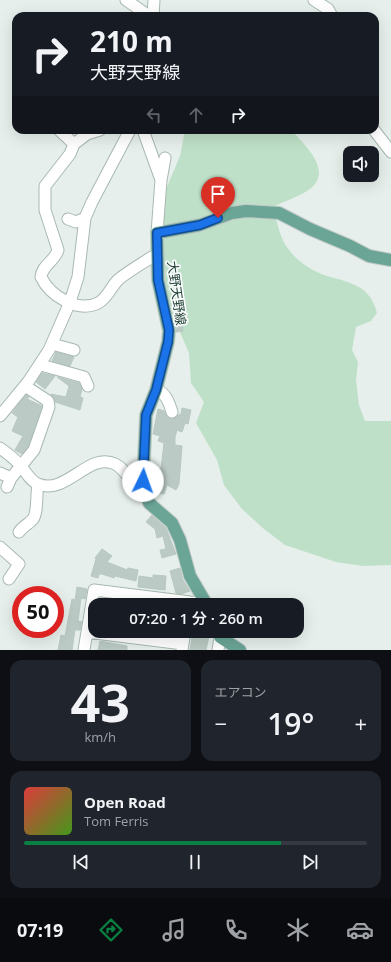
<!DOCTYPE html>
<html lang="ja">
<head>
<meta charset="utf-8">
<style>
  :root { --surface:#171b24; --page:#20242c; --text:#f1f3f6; --muted:#9ea1a6; --line:#363941; --accent:#0b8043 }
  body { margin:0; font-family:"Open Sans","Noto Sans JP",sans-serif; background:var(--page); color:var(--text); height:100vh; display:flex; flex-direction:column; font-size:15px; white-space:nowrap }
  * { box-sizing:border-box; margin:0 }
  p { font-size:13px; color:var(--muted) }
  .icon { flex:none; width:22px; height:22px; fill:none; stroke:currentColor; stroke-width:2; stroke-linecap:round; stroke-linejoin:round }
  .map { position:relative; height:650px; overflow:hidden }
  .drawer { display:flex; flex-direction:column; gap:10px; padding:10px; background:#0d0f14; flex:1 }
  .drawer>* { flex:none }
  .banner { position:absolute; left:12px; top:12px; width:367px; height:122px; border-radius:12px; box-shadow:0 4px 16px #0002; background:#171b24; color:var(--text); overflow:hidden }
  .tools { position:absolute; left:343px; top:146px; display:grid; gap:8px }
  .tools a { display:grid; place-items:center; width:36px; height:36px; border-radius:8px; background:var(--surface); box-shadow:0 4px 16px #0002; font-size:20px }
  .speed { position:absolute; left:12px; top:586px; display:flex; gap:8px; font-size:20px; font-weight:700; text-align:center }
  .speed>* { display:grid; place-content:center; width:52px; height:52px; border-radius:50%; background:var(--surface); box-shadow:0 4px 16px #0002; line-height:1 }
  .speed .limit { border:6px solid #d22; background:#fff; color:#111 }
  .pin { position:absolute; display:grid; place-items:center; width:34px; height:34px; color:#fff; margin:-41px -17px; border-radius:50% 50% 50% 0; rotate:-45deg; box-shadow:0 0 4px #0007 }
  .pin .icon { rotate:45deg }
  .me { position:absolute; width:44px; margin:-22px; rotate:3deg; stroke-linejoin:round; filter:drop-shadow(0 0 3px #0008) }
  .turn { display:flex; align-items:center; gap:14px; height:84px; padding:0 12px; font-size:18px }
  .turn .icon { width:52px; height:52px; stroke-width:2.5 }
  .turn b { display:block; font-size:28px; line-height:34px }
  .lanes { display:flex; align-items:center; height:38px; padding:0 12px; background:#0003; justify-content:center; gap:20px; direction:ltr }
  .lanes .off { opacity:.35 }
  .big { font-size:30px; font-weight:600; line-height:1.1 }
  .drawer .widget { flex:1; display:flex; flex-direction:column; justify-content:center; gap:6px; min-width:0; padding:0 14px; border-radius:12px; background:var(--page) }
  .drawer .dial { align-items:center; gap:0 }
  .dial b { font-size:52px; line-height:1 }
  .song { display:flex; align-items:center; gap:12px }
  .cover { width:48px; height:48px; border-radius:6px; background:linear-gradient(135deg,hsl(0 70% 55%),hsl(100 70% 35%)) }
  .played { height:4px; border-radius:2px; background:linear-gradient(90deg,var(--accent) 75%,var(--line) 75%) }
  .keys { display:flex; justify-content:space-around; direction:ltr }
  .heat { display:flex; justify-content:space-between; align-items:center; font-size:22px; direction:ltr }
  .drawer .tiles { flex:1; display:grid; gap:10px; grid-template-columns:1fr 1fr }
  .widget:last-child { grid-column:span 2 }
  .trip { position:absolute; left:88px; top:598px; width:216px; height:40px; border-radius:12px; background:var(--surface); box-shadow:0 4px 16px #0002; font-weight:600; line-height:40px; text-align:center }
  .tabs { display:flex; height:64px; justify-content:space-around; align-items:center; background:#090b0e; color:var(--muted) }
  .tabs .icon { width:28px; height:28px }
  .tabs .on { color:var(--accent) }
  .tabs b { font-size:18px; color:var(--text) }
  .map>svg:first-child { display:block }
  .green { fill:#bfe0c8 }
  .building { fill:#bbcac4; stroke:#b8c9c2 }
  .lines { fill:none; stroke-linecap:round; stroke-linejoin:round }
  .minor-casing { stroke:#a8b8b2; stroke-width:13 }
  .major-casing { stroke:#c2cac8; stroke-width:14 }
  .minor { stroke:#fff; stroke-width:11 }
  .major { stroke:#6aa596; stroke-width:12 }
  .route-casing { stroke:#114b97; stroke-width:10 }
  .route { stroke:#1a73e8; stroke-width:7 }
  .labels { text-anchor:middle; stroke-width:3.5; stroke-linejoin:round; paint-order:stroke }
  .street-label { font-size:13px; fill:#24423a; stroke:#f7fbf9 }
</style>
</head>
<body>
<div class="map">
<svg width="391" height="650" viewBox="0 0 391 650">
  <rect width="100%" height="100%" fill="#e6efeb"/>
  <path class="green" d="M185 130H291C305 145 336 173 307 191 296 198 284 201 273 207 277 221 280 240 289 250 298 262 312 271 327 276 351 283 370 285 377 313L371 321 356 327 352 350 358 362 356 380 359 405 365 421H391V565L363 566 336 562 285 545 264 529 242 509 224 485 217 460 196 423 204 402 191 383 189 353 166 300 155 230 161 201 180 156Z"/>
  <path class="building" d="M181 317 183 331 176 332 174 318Z
    M56 352 74 357 70 366 52 361Z
    M42 373 55 376 45 389 36 382Z
    M57 377 79 383 82 389 80 397 83 398 80 410 55 402 51 394 66 397 69 386Z
    M26 395 29 397 27 399 42 406 28 447 22 454 15 450 23 436 12 431 18 417 12 413Z
    M182 408 191 410 188 424 185 423 182 432 177 430 175 437V445L182 446 179 484 176 490 167 485 164 494 158 493V495L155 496 151 480V468L161 469 164 443 158 441 160 436 153 434 158 409 164 411 167 417 171 419 181 414Z
    M152 515 166 528 176 554 162 558 160 550 166 549 163 536 157 538 155 529 146 522Z
    M102 549 112 556 107 562 127 570 128 568 138 570 136 581 115 576 114 578 102 574H99L98 578 91 576 96 559 95 558Z
    M180 568 183 580 190 591 181 594 176 593 170 571Z
    M153 575 166 576 165 590 138 587 139 576 153 578Z
    M77 587 87 589 85 599 81 598 78 621 82 622 80 630H75L72 650H58L61 635 65 636 72 599 75 600Z
    M101 598 125 601V605H100Z
    M193 631 210 632 206 650H190Z
    M100 641 127 646V650H98Z"/>
  <g class="lines">
    <g class="minor-casing">
      <path id="minor" d="M126 0 149 16
        M314 0 328 9 332 16
        M153 16 154 0
        M59 130 74 144
        M100 130 87 134 74 144 70 154 45 186V210L58 250C55 261 42 265 41 277 50 296 78 313 98 303 108 298 111 286 119 279 129 271 141 264 152 257L158 255
        M143 130 161 180 157 233
        M374 130 391 152
        M161 180 165 158
        M68 219 76 222 85 218
        M52 344 74 350
        M41 365 84 377 88 386
        M156 390C166 392 169 403 172 412
        M0 416 28 382 49 350 70 302 78 277 85 218 92 202 130 130
        M0 448C7 453 15 459 21 466 26 472 30 481 38 484 66 496 89 451 115 464 129 471 134 490 147 498
        M0 473 11 478
        M7 487 11 478 34 450 49 407 48 401 25 386
        M19 532C23 526 29 524 33 519 38 512 36 494 38 485
        M0 547 19 564 9 579
        M87 632 183 644
        M84 650 94 590 190 602 204 603
        M182 650 185 631
        M218 650 220 637"/>
    </g>
    <g class="major-casing">
      <path id="major" d="M207 605 190 576 180 540 172 523 149 503 143 481 146 415 156 390 168 342 169 331 158 280 157 233 200 225 232 213 246 211 279 213 310 229 350 246 369 256 391 260
        M219 631 220 637 240 650"/>
    </g>
    <use href="#minor" class="minor"/>
    <use href="#major" class="major"/>
  </g>
  <g class="lines">
    <g class="route-casing">
      <path id="route" d="M143 481 146 415 156 390 168 342 169 330 158 280 157 233 200 225 218 218"/>
    </g>
    <use href="#route" class="route"/>
  </g>
  <g class="labels">
    <g class="street-label">
      <text transform="translate(177 293) rotate(82)" y="5">大野天野線</text>
    </g>
  </g>
</svg>
<div class="tools">
<a><svg class="icon" aria-label="sound" viewBox="0 0 24 24"><path d="M4 9h4l5-4v14l-5-4H4zM17 9q2 3 0 6"/></svg></a>
</div>
<div class="speed"><div class="limit">50</div></div>
<div class="pin" style="left:218px;top:218px;background:#d93025"><svg class="icon" aria-label="arrive" viewBox="0 0 24 24"><path d="M6 21V4h12l-3 4 3 4H6"/></svg></div>
<svg class="me" style="left:143px;top:481px" viewBox="-20 -20 40 40"><circle r="19" fill="#fff"/><path d="M0-13L10 11 0 6-10 11z" fill="#1a73e8"/></svg>
<div class="trip">07:20 · 1 分 · 260 m</div>
<div class="banner">
<div class="turn"><svg class="icon" aria-label="right" viewBox="0 0 24 24"><path d="M7 20v-9h11M14 6l5 5-5 5"/></svg><div><b>210 m</b>大野天野線</div></div>
<div class="lanes"><svg class="icon off" aria-label="left" viewBox="0 0 24 24"><path d="M17 20v-9H6M10 6l-5 5 5 5"/></svg><svg class="icon off" aria-label="ahead" viewBox="0 0 24 24"><path d="M12 20V5M6 11l6-6 6 6"/></svg><svg class="icon" aria-label="right" viewBox="0 0 24 24"><path d="M7 20v-9h11M14 6l5 5-5 5"/></svg></div>
</div>
</div>
<section class="drawer">
<div class="tiles">
<div class="widget dial"><b>43</b><p>km/h</p></div>
<div class="widget"><p>エアコン</p>
<div class="heat"><a>−</a><b class="big">19°</b><a>+</a></div>
</div>
<div class="widget">
<div class="song"><i class="cover"></i><div><b>Open Road</b><p>Tom Ferris</p></div></div>
<div class="played"></div>
<div class="keys"><svg class="icon" aria-label="previous" viewBox="0 0 24 24"><path d="M18 5L8 12l10 7zM5 5v14"/></svg><svg class="icon" aria-label="pause" viewBox="0 0 24 24"><path d="M8 5v14M16 5v14"/></svg><svg class="icon" aria-label="next" viewBox="0 0 24 24"><path d="M6 5l10 7-10 7zM19 5v14"/></svg></div>
</div>
</div>
</section>
<nav class="tabs">
<b>07:19</b>
<svg class="icon on" aria-label="directions" viewBox="0 0 24 24"><path d="M12 3l9 9-9 9-9-9zM9 14v-3h6M13 9l2 2-2 2"/></svg>
<svg class="icon" aria-label="music" viewBox="0 0 24 24"><path d="M9 18V5l10-2v13"/><circle cx="6" cy="18" r="3"/><circle cx="16" cy="16" r="3"/></svg>
<svg class="icon" aria-label="phone" viewBox="0 0 24 24"><path d="M5 4h4l2 5-3 2q2 4 5 5l2-3 5 2v4C11 20 4 13 5 4z"/></svg>
<svg class="icon" aria-label="climate" viewBox="0 0 24 24"><path d="M12 3v18M4 7l16 10M4 17L20 7"/></svg>
<svg class="icon" aria-label="car" viewBox="0 0 24 24"><path d="M5 17H2v-5l4-1 3-4h7l3 4 3 1v5h-3M9 17h6M6 11h13"/><circle cx="7" cy="17" r="2"/><circle cx="17" cy="17" r="2"/></svg>
</nav>
</body>
</html>
